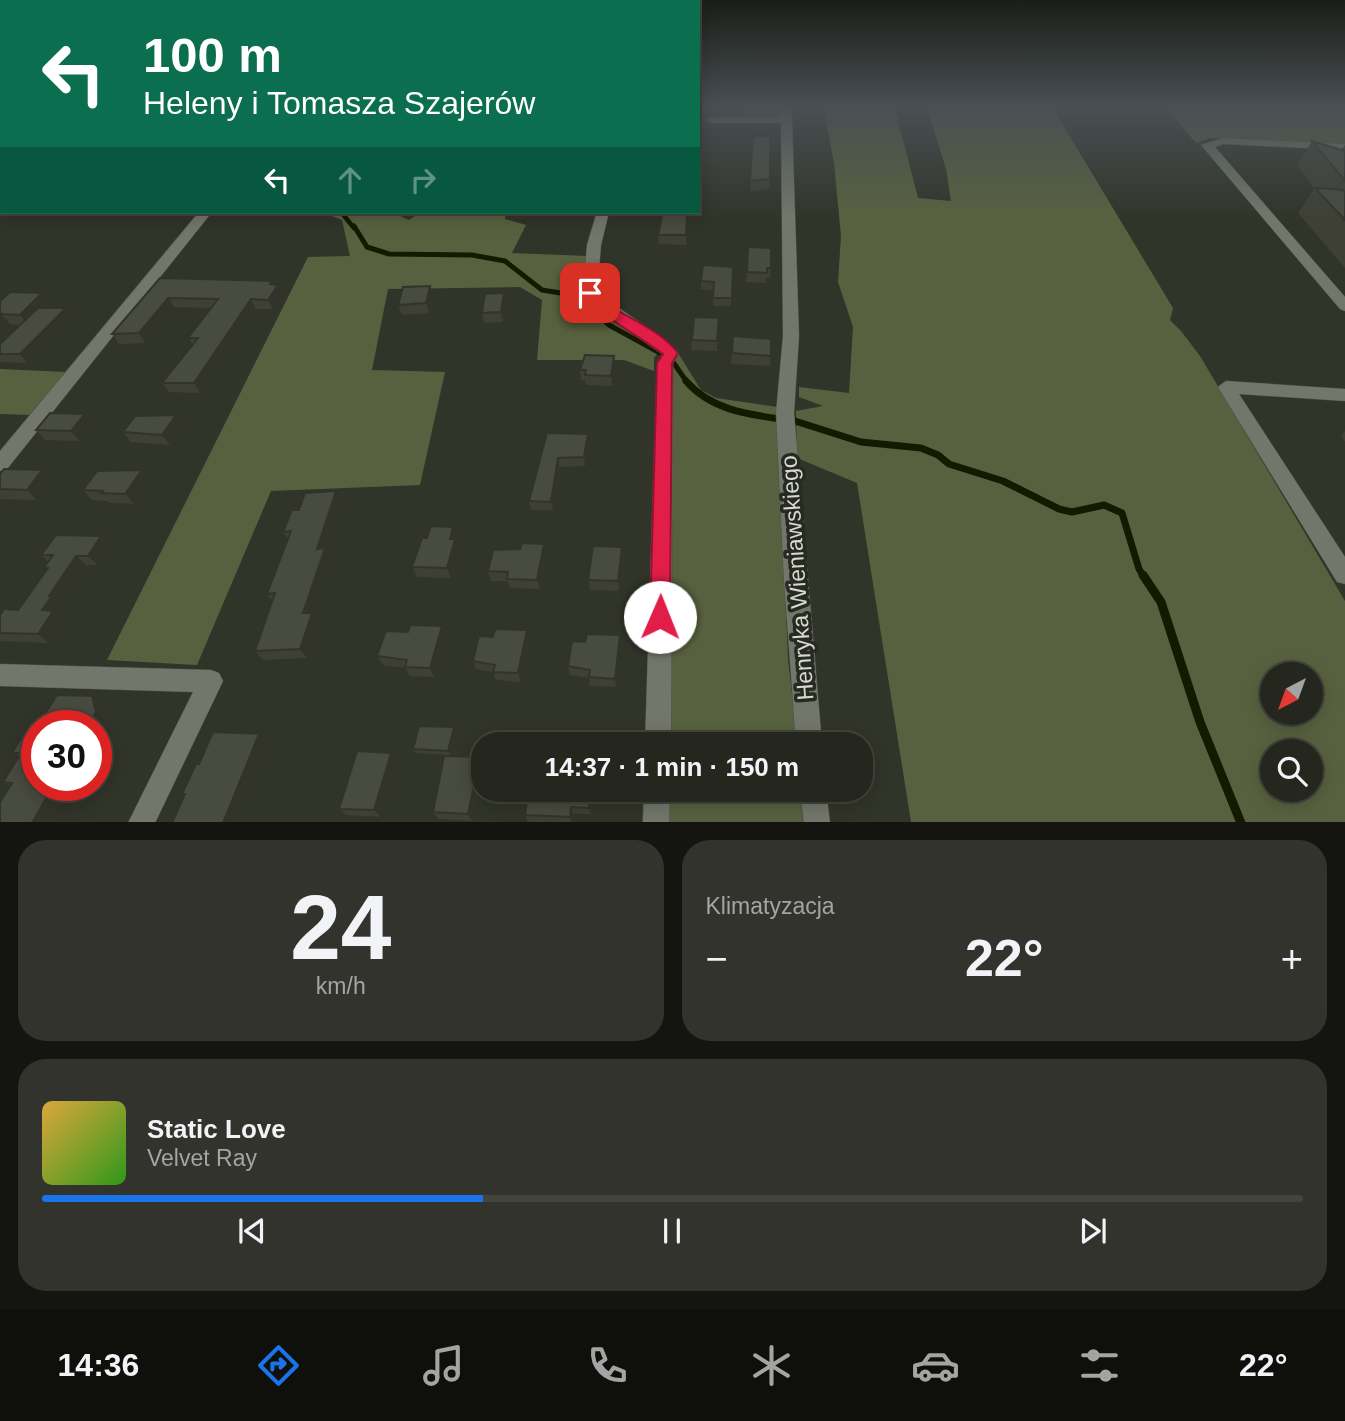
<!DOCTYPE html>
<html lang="pl">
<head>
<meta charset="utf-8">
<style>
  :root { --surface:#25271f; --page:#31332c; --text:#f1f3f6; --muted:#a3a5a4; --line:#42443d; --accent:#1a73e8 }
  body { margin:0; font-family:Arial,sans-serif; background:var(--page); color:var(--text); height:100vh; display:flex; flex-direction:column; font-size:26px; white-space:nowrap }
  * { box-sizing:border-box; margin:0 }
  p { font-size:23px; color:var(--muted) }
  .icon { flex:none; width:38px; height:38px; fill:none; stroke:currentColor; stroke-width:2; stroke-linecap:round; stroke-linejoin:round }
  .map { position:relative; height:822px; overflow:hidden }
  .sheet { display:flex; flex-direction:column; gap:18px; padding:18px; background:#141511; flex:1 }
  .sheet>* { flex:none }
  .hud { position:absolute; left:0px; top:0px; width:700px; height:214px; box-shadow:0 4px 18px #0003,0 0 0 2px var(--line); background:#0b6e4f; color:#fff; overflow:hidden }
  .needle { width:46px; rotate:221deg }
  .buttons { position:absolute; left:1260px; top:662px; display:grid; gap:14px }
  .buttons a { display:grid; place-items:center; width:63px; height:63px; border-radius:50%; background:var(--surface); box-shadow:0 4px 18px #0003,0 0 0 2px var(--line); font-size:35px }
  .speed { position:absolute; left:21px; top:710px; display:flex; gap:14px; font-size:35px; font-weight:700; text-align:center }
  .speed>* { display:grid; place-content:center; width:91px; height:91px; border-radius:50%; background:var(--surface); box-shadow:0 4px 18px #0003,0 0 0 2px var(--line); line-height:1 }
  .speed .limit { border:10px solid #d22; background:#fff; color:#111 }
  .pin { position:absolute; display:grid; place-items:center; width:60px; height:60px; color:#fff; margin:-30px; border-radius:14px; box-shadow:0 4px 10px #0006 }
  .me { position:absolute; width:77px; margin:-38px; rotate:1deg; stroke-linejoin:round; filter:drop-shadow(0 0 5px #0008) }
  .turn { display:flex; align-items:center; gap:24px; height:147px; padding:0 28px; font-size:32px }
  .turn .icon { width:91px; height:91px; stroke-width:2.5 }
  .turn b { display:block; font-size:49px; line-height:60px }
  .lanes { display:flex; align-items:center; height:66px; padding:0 28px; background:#0003; justify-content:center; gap:35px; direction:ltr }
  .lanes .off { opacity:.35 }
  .big { font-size:52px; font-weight:700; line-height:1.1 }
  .sheet .card { flex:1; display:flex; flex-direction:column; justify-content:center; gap:10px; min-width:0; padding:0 24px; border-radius:28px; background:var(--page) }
  .sheet .dial { align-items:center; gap:0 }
  .dial b { font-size:91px; line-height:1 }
  .song { display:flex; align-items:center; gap:21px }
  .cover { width:84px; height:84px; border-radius:10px; background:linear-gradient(135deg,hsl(40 70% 55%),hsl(110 70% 35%)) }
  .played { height:7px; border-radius:4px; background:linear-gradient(90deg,var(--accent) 35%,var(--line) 35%) }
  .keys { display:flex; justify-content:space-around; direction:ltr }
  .heat { display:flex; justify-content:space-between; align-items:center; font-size:38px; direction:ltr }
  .sheet .tiles { flex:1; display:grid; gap:18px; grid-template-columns:1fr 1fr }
  .card:last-child { grid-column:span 2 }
  .trip { position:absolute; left:471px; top:732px; width:402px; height:70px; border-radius:28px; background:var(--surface); box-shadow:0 4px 18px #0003,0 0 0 2px var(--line); font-weight:700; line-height:70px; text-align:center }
  .tabs { display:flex; height:112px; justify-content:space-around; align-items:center; background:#0f100c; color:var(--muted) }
  .tabs .icon { width:49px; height:49px }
  .tabs .selected { color:var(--accent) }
  .tabs b { font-size:32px; color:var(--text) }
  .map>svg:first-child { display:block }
  .green { fill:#58613f; fill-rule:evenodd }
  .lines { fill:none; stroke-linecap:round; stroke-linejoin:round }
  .stream-far3 { stroke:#141a00; stroke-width:4.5 }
  .stream-far2 { stroke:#141a00; stroke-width:5 }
  .stream-far1 { stroke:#141a00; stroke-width:7 }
  .stream { stroke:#141a00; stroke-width:9 }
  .minor-casing { stroke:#4e5148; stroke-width:1 }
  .minor { fill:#73776b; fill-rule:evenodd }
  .wall { fill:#3e4036 }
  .shaded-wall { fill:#32342c }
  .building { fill:#484b3f; stroke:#32342c; stroke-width:2 }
  .route { fill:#e11d48; stroke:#92132f; stroke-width:2 }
  .labels { text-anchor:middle; stroke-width:7; stroke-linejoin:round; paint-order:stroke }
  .near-street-label { font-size:23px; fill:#d7d9d2; stroke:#272a20 }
</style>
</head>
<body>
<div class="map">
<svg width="1345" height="823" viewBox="0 0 1345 823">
  <rect width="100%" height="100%" fill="#313429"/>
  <path class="green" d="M743 105H781L783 117H743Z
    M823 105H894L918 198 951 201 946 169 926 105H1051L1173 308 1170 320 1181 331 1200 356 1345 601V822H911L857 483 797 458 796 411 823 406 799 397V387L849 393 853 327 838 282 841 236 834 163ZM1272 674H1311V712H1272ZM1272 751H1311V789H1272Z
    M1163 105H1345V144L1210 138 1196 143Z
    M322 212H391L409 220 421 212H506L505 219 526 225 512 253 587 256V295L603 314 640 334 661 349 654 358V371L624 360H537L542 300 520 287 388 289 372 370 445 372 420 485 271 491 197 665 107 660 308 257 350 256 342 220Z
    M678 353 701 390 716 398 778 407 788 660 798 744H669L670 370Z
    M0 369 66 372 33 415 0 414Z
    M668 789H803L806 822 668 823Z"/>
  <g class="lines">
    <path class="stream-far3" d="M341 212 354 228"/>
    <path class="stream-far2" d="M354 226 367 247 389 254 472 255 505 261 542 290 579 296 609 325 660 353
      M673 362 687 382"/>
    <path class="stream-far1" d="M686 381C710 409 745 414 780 419
      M795 421 861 442 921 448 938 455 949 464 1003 481 1059 509 1072 512 1104 505 1122 513 1139 569 1144 577"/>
    <path class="stream" d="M1143 575 1161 602 1200 722 1241 823"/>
    <g class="minor-casing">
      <path id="minor" d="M781 105H791L792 120 799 336 794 413 822 744H796L784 580 776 413 783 336 781 123H711L706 120 711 117H781Z
        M0 131H2L0 139Z
        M1223 138 1345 144V150L1223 144 1215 147 1345 297V311L1340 309 1201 145Z
        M199 212H212L7 469 0 471V451Z
        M597 212H609L601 245 597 293 667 341 679 353 673 363 671 744H645L657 363 662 354 604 314 583 294 587 245Z
        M1226 381 1345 389V401L1239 394 1345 557V584L1337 582 1218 387Z
        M0 664 211 670 219 673 223 681 155 823H128L193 692 0 686Z
        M644 789H670L669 823H643Z
        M800 789H826L830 823H804Z"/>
    </g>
    <use href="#minor" class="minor"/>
  </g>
  <path class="wall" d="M753 136 770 179 769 189 750 191Z
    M1312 141 1341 150 1345 145V268L1298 213 1314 189 1297 165Z
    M2 171V194H0V172Z
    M688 212 686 245 659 244 658 235Z
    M748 247 771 268 770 278H766V283L746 282Z
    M733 267 731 306H713V290L701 289V281Z
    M160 278 273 281 275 285H278L283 294 273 309H256L200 393 169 392 162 383 193 345 188 338 211 308 174 307 145 343 119 344 112 334Z
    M504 293 506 303 503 322 484 323 482 313Z
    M433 295 429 313 402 315 398 305Z
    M50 303 45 308 72 317 27 363 0 362V344L20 325 10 324 1 314Z
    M719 318 717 351 691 350 692 340Z
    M733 336 771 356 770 366 731 364Z
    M615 366 612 386 586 385 585 380H581L580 370Z
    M85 414 93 424 80 441 45 440 36 430Z
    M183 425 170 445 131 442 123 432Z
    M1345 431V442L1341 436Z
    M547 433 589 443 585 466 559 467 553 510H531L529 501Z
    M0 474 52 480 37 500 0 499Z
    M150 480 134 504 110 503 108 501 92 500 83 490Z
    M342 501 326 550 331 558 313 614 318 622 307 658 263 660 255 651 273 601 267 594 288 539 283 532 299 510Z
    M453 527 456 537 455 540 458 549 451 578 417 577 412 567 427 538Z
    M110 546 98 565H86L61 604 63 605 57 614 64 620 49 643 0 641V615L18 610 46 570 44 568 49 562 41 555Z
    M622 547 623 556 619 591 590 590 588 580Z
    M546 553 540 589 510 588 507 581H491L488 571Z
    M442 626 446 635 434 677 410 676 405 668 383 665 377 656 408 632Z
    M527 630 529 639 521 682 496 680 493 672 476 669 473 661 493 637Z
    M620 635V644L616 687 590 686 589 678 570 675 568 666 585 642Z
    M92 696 103 705 107 721 100 732 96 733V726H37L70 786 49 823H0L10 786 3 782 19 757 12 753 40 722Z
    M454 727 456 731 451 755 415 753 413 749Z
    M391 753 397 760 381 817 346 815 339 809Z
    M480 757 483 763V769L472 821 438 819 433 812Z
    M529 789H593L591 814H573L572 823 528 822 525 815Z"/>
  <path class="shaded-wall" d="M273 281 276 288 278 285 283 294 273 309 268 300 270 284Z
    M430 286 433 295 429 313 426 303Z
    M42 293 50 303 28 325 20 315Z
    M504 293 506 303 503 322 501 312Z
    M168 298 174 307 145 343 139 333Z
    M251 299 256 309 200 393 194 383Z
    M66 308 72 317 27 363 20 354Z
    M614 356 615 366 612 386 611 376Z
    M85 414 93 424 80 441 71 431Z
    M176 415 183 425 170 445 162 435Z
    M588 434 589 443 585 466 584 457Z
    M558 458 559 467 553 510 551 502Z
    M42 470 52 480 37 500 27 490Z
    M142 470 150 480 134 504 125 494Z
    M336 491 342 501 326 550 331 558 313 614 318 622 307 658 300 649 303 613 317 549Z
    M453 527 456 537 455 540 458 549 451 578 447 568 450 539Z
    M101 536 110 546 98 565 88 556Z
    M544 544 546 553 540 589 537 580Z
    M622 547 623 556 619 591 618 581Z
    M76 556 86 565 61 604 63 605 57 614 64 620 49 643 38 634 42 610 49 596Z
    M442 626 446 635 434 677 430 668Z
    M527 630 529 639 521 682 518 673Z
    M620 635V644L616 687 615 679Z
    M92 696 103 705 107 721 100 732 96 733V726H82Z
    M454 727 456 731 451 755 448 751Z
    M259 734 267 741 235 823H223Z
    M391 753 397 760 381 817 374 810Z
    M480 757 483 763V769L472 821 468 814Z
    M53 786H70L49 823H32Z
    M591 789H593L591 814 589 808Z
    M571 807 573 814 572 823 570 817Z"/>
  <path class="building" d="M753 136 770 137V179L750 181Z
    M1312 141 1345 151V181Z
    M2 171V185H0V172Z
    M1315 188 1343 190 1345 192V220Z
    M663 212H687L686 235H658Z
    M748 247 771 248V268H767V273L747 272Z
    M703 265 733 267 732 298H713L714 282 701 281Z
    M160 278 273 281 270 284 278 285 268 300 251 299 194 383H162L198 338H188L218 299 168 298 139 333 112 334Z
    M430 286 426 303 398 305 403 287Z
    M10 292 42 293 20 315 1 314 0 310V301Z
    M504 293 501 312 482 313 485 294Z
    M38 308H66L20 354H0V344Z
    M694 317 719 318 717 341 692 340Z
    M733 336 771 339V356L732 353Z
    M585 355 614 356 611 376 585 375 586 370H580Z
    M50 413 85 414 71 431 36 430Z
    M176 415 162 435 123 432 135 416Z
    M547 433 588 434 584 457 558 458 551 502 529 501Z
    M4 469 42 470 27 490 0 489V474Z
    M142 470 125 494 101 493 103 491 83 490 97 471Z
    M336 491 317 549 325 548 303 613H312L300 649 255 651 275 593 267 594 291 531 283 532 292 510H299L305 493Z
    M431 526 453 527 450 539H455L447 568 412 567 422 538H427Z
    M56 535 101 536 88 556H76L49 596H52L42 610 53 611 38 634 0 633V615L4 609 18 610 48 568H44L53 555H41Z
    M522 543 544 544 537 580 507 579 508 572 488 571 493 550 520 549Z
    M593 546 622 547 618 581 588 580Z
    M410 625 442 626 430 668 405 667 407 660 377 656 386 631 408 632Z
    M495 629 527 630 518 673 493 672 495 665 473 661 479 636 493 637Z
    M587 634 620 635 615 679 589 677 590 670 568 666 572 641 585 642Z
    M57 695 92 696 96 712 89 724 82 726H37V786H53L32 823H0V802L12 783 3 782 21 753H12L31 722H40Z
    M419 726 454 727 448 751 413 749Z
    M213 732 259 734 223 823H172L185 794H182L196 764H199Z
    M357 751 391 753 374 810 339 809Z
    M444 756 480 757 468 814 433 812Z
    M529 789H591L589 808 571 807 570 817 525 815Z"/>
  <linearGradient id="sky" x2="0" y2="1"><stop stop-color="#1b1d17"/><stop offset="0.48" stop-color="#485054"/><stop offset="1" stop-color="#485054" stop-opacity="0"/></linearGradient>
  <rect width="1345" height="220" fill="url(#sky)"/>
  <path class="route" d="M590 289C600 293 604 302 612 307 634 321 662 332 678 353L672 363 670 617 667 624 660 626 653 624 650 617 657 363 663 354C637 334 604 320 584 293Z"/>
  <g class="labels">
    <g class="near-street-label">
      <text transform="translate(797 578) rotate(-94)" y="8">Henryka Wieniawskiego</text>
    </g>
  </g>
</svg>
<div class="buttons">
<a><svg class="needle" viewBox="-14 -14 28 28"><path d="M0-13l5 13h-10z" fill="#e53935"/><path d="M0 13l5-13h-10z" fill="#a3a5a4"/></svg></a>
<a><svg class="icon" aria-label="search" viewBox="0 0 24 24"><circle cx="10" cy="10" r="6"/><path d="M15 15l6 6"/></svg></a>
</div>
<div class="speed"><div class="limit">30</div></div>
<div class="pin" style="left:590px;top:293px;background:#d93025"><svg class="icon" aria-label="arrive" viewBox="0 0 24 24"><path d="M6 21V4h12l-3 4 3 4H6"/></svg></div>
<svg class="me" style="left:660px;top:617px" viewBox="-20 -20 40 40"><circle r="19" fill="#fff"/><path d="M0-13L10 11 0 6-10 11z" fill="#e11d48"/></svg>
<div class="trip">14:37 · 1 min · 150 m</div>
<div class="hud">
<div class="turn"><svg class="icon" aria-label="left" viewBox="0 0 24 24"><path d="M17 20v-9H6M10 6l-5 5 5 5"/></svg><div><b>100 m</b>Heleny i Tomasza Szajerów</div></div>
<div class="lanes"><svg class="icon" aria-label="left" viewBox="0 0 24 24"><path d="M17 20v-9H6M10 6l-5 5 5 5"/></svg><svg class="icon off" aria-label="ahead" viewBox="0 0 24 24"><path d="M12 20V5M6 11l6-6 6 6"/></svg><svg class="icon off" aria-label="right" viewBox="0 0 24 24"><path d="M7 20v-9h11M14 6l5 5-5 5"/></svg></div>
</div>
</div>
<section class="sheet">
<div class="tiles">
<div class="card dial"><b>24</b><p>km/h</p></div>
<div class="card"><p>Klimatyzacja</p>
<div class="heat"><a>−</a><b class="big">22°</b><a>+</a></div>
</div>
<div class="card">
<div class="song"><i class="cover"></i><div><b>Static Love</b><p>Velvet Ray</p></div></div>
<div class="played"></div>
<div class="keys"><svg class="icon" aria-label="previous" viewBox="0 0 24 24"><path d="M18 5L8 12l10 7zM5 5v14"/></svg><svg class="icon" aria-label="pause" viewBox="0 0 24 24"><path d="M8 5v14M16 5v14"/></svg><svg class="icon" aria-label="next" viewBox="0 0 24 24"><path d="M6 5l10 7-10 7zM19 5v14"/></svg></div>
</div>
</div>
</section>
<nav class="tabs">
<b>14:36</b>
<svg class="icon selected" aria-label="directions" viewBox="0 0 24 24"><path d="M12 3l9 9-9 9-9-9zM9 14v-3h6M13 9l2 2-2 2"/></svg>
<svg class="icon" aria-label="music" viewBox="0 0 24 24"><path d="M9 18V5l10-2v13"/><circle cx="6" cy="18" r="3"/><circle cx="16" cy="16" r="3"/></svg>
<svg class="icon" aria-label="phone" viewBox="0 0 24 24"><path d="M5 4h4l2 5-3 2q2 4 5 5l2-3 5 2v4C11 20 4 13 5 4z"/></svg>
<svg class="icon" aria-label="climate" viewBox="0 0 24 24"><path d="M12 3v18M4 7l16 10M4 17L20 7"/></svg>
<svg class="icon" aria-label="car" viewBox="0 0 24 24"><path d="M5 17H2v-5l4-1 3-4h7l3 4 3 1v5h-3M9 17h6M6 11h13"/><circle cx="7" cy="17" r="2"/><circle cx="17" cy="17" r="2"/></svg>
<svg class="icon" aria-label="filters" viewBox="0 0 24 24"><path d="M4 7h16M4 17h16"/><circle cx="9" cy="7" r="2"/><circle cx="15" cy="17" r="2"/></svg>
<b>22°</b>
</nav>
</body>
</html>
